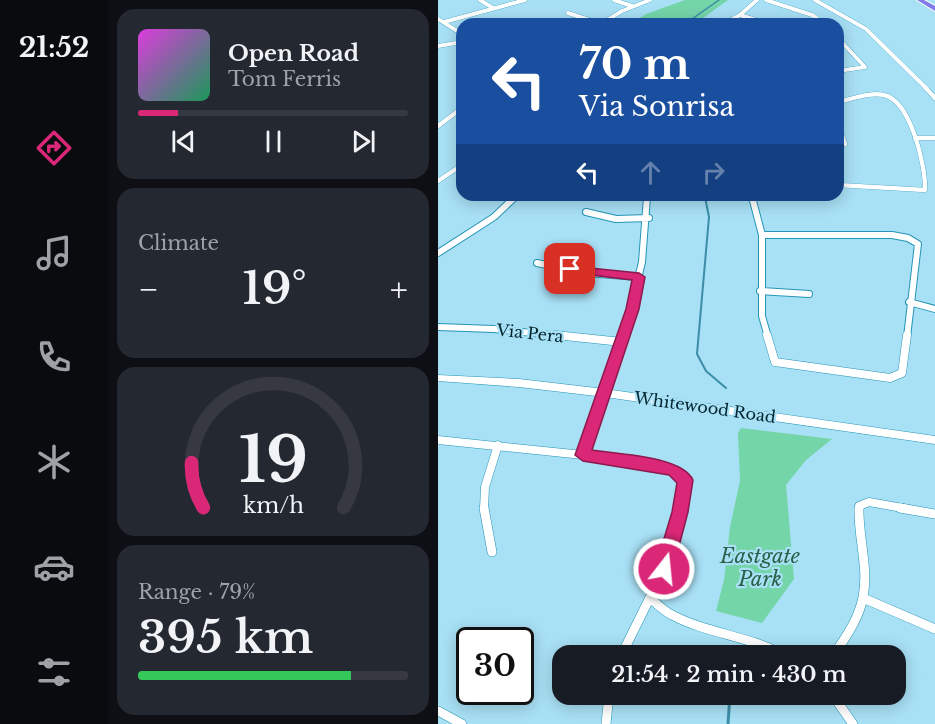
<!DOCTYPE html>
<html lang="en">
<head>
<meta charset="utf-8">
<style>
  :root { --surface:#171b24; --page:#242831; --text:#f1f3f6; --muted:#9ea1a6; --line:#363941; --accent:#db2777 }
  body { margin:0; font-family:"Libre Baskerville",serif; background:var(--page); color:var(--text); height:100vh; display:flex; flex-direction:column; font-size:22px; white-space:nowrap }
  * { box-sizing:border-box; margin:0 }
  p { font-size:20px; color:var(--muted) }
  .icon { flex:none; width:33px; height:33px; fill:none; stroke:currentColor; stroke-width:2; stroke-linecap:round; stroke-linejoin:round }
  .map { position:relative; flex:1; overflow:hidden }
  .side { display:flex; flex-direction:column; gap:9px; padding:9px; background:#0d0f14; width:330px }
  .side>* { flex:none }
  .banner { position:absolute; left:18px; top:18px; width:388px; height:183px; border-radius:18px; box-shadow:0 3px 15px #0003; background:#1a4fa0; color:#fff; overflow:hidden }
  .speed { position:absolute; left:18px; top:627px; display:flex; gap:12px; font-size:30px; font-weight:700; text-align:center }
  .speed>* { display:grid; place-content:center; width:78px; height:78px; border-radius:50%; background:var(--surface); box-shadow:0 3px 15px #0003; line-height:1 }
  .speed .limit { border:3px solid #111; border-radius:9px; background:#fff; color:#111 }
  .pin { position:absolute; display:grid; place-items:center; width:51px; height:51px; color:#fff; margin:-26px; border-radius:12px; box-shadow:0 3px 9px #0006 }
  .me { position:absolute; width:66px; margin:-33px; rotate:16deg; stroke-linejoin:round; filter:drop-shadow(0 0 4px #0008) }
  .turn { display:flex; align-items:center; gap:21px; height:126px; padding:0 24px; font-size:27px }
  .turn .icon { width:78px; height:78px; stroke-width:2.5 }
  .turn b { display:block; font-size:42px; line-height:51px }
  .lanes { display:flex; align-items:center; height:57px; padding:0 24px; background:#0003; justify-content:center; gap:30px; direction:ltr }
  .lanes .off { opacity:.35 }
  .big { font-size:45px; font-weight:600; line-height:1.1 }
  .side .widget { flex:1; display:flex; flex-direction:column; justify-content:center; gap:9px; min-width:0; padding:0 21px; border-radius:18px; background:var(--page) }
  .side .dial { align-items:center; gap:0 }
  .dial svg { height:156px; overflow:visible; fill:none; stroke:var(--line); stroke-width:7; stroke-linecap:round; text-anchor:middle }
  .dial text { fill:var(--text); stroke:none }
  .song { display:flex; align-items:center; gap:18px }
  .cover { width:72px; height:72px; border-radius:9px; background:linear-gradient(135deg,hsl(300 70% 55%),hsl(150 70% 35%)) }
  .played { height:6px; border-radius:3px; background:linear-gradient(90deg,var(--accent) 15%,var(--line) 15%) }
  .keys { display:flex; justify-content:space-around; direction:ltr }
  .heat { display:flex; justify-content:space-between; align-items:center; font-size:33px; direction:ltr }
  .charge { height:9px; border-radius:4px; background:linear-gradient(90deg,#34c759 79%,var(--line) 0) }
  .trip { position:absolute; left:114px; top:645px; width:354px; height:60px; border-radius:18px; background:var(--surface); box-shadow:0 3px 15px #0003; font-weight:600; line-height:60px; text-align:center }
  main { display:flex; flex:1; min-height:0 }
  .dock { display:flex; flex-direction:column; width:108px; justify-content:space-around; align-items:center; background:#090b0e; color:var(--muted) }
  .dock .icon { width:42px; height:42px }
  .dock .current { color:var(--accent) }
  .dock b { font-size:27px; color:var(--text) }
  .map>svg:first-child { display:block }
  .green { fill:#74d5a9 }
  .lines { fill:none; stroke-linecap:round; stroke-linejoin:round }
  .stream-far2 { stroke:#3b8da8; stroke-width:1.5 }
  .stream-far1 { stroke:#3b8da8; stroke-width:2 }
  .stream { stroke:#3b8da8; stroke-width:3 }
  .street-far4-casing { stroke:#2395b6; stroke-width:4.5 }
  .street-far3-casing { stroke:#2395b6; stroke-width:5 }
  .street-far2-casing { stroke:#2395b6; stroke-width:8 }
  .street-far1-casing { stroke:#2395b6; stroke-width:9 }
  .street-casing { stroke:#2395b6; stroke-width:10 }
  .secondary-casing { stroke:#2395b6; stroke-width:1 }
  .highway-casing { stroke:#fff; stroke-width:2 }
  .street-far4 { stroke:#fff; stroke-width:4 }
  .street-far3 { stroke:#fff; stroke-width:4.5 }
  .street-far2 { stroke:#fff; stroke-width:6 }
  .street-far1 { stroke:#fff; stroke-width:8 }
  .street { stroke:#fff; stroke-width:9 }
  .secondary { fill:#fff; fill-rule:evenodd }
  .highway { fill:#807be8; fill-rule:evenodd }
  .route { fill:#db2777; stroke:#8e194d; stroke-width:1.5 }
  .labels { text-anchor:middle; stroke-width:4.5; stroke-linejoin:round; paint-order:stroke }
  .street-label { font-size:16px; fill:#02252f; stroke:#a8e0f5 }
  .near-park-label { font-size:20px; font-style:italic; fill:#296048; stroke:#a8e0f5 }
</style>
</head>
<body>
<main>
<nav class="dock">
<b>21:52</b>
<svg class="icon current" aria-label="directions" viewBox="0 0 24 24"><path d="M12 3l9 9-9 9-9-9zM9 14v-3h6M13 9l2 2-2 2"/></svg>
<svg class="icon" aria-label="music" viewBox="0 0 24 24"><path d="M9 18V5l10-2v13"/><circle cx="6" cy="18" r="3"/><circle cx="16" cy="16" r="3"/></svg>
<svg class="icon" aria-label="phone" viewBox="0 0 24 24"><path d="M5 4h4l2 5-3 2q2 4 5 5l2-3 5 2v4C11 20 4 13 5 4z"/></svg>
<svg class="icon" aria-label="climate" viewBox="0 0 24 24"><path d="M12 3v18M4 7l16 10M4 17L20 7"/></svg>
<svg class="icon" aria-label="car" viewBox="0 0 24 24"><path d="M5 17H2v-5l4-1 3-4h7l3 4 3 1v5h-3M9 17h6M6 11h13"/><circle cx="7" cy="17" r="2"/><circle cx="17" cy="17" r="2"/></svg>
<svg class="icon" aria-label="filters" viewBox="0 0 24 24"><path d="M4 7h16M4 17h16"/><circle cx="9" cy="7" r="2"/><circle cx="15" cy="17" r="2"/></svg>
</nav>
<section class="side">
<div class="widget">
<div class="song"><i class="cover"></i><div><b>Open Road</b><p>Tom Ferris</p></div></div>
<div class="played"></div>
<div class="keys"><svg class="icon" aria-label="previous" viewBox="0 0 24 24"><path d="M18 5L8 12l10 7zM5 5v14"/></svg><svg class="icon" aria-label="pause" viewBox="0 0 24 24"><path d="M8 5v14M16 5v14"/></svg><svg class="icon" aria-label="next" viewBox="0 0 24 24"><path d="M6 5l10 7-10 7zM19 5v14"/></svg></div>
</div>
<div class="widget"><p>Climate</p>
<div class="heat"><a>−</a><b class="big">19°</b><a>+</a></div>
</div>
<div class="widget dial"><svg viewBox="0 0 100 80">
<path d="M14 69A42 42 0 1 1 86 69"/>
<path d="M14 69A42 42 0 0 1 8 46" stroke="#db2777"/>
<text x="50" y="56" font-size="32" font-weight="700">19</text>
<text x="50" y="72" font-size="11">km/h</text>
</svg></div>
<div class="widget"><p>Range · 79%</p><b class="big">395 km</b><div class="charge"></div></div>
</section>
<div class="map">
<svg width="497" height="724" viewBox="0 0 497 724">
  <rect width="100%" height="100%" fill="#a8e0f5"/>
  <path class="green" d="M247 0H290L257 24H192L208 14Z
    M303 428 394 439 368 460 348 485 356 579 324 623 278 611 286 580 292 527 302 481 300 433Z"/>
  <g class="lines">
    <path class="stream-far2" d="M247 24 281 0
      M266 195 267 199"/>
    <path class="stream-far1" d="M267 197 271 217 259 354 268 371 288 388"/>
    <path class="stream" d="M290 724 292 694"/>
    <g class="street-far4-casing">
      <path id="street-far4" d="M42 0 55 8
        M176 0 194 6
        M328 0 374 15 387 24
        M377 0 428 29 489 89
        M130 13 164 24
        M302 15 331 24
        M0 19 24 34
        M6 22 87 0
        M163 24 184 11 212 0
        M285 24 302 15 319 0
        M400 38 427 67 400 71
        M0 46 24 42"/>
    </g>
    <g class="street-far3-casing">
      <path id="street-far3" d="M487 87 497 98
        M400 102C414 99 431 92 446 95 473 101 488 167 487 190L400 185
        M400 123 407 144
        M0 126 24 108
        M477 138H497
        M0 181 24 165
        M313 195 314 199
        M75 199 79 195
        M209 199V195"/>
    </g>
    <g class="street-far2-casing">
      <path id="street-far2" d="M314 197 324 235
        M148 212 178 219 211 218
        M324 235H454L470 238 480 244 469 337
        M324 235V316L330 337
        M0 253 56 217 77 197
        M99 263 148 273 201 277
        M322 291 371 294
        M471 302 497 309
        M0 327 56 329 132 337
        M186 337 204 262 209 197"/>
    </g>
    <g class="street-far1-casing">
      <path id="street-far1" d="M117 335 184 342
        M329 335 337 362 452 378 464 373 469 335
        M0 440 145 455 235 469 247 480 242 509
        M145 455 187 335
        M46 509 47 487 60 445
        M421 509V506L431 502 470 509"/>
    </g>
    <g class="street-casing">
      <path id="street" d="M46 508 54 552
        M462 508 497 514
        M212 598C219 604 226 611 234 615 270 634 312 636 348 656
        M425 598 497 629
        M183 656 226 569 243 508
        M395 656C407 638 421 619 425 597 431 568 420 537 421 508
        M394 694 415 724
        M0 711 24 724
        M168 724 171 694"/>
    </g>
    <g class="secondary-casing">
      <path id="secondary" d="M0 375 81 379 167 389 497 436V444L167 397 81 387 0 381Z"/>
    </g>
    <g class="highway-casing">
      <path id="highway" d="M479 0H486L497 6V11Z"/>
    </g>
    <use href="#street-far4" class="street-far4"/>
    <use href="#street-far3" class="street-far3"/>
    <use href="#street-far2" class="street-far2"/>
    <use href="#street-far1" class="street-far1"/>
    <use href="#street" class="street"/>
    <use href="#secondary" class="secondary"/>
    <use href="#highway" class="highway"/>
  </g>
  <path class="route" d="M132 266 201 273 207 277 201 309 154 450C180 454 244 456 255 480L250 512 235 569 232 575 226 578 220 575 217 569 234 512 239 483 231 475 145 461 137 455 188 309 194 280 128 272V267Z"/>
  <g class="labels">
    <g class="street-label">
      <text transform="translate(92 333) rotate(6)" y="6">Via Pera</text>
      <text transform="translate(267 407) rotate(8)" y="6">Whitewood Road</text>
    </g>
    <g class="near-park-label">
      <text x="322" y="563">Eastgate<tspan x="322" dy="23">Park</tspan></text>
    </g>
  </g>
</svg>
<div class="speed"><div class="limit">30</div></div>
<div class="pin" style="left:132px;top:269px;background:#d93025"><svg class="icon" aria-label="arrive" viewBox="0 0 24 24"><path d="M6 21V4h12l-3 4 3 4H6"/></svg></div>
<svg class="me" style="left:226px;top:569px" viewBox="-20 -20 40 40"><circle r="17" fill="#db2777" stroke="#fff" stroke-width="3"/><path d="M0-11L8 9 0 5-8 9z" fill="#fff"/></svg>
<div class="trip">21:54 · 2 min · 430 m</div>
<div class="banner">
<div class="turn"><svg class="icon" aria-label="left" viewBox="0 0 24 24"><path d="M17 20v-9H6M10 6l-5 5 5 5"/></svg><div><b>70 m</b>Via Sonrisa</div></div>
<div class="lanes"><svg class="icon" aria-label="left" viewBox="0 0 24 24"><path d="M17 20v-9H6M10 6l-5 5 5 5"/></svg><svg class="icon off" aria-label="ahead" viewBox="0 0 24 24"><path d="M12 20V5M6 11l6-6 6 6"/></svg><svg class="icon off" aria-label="right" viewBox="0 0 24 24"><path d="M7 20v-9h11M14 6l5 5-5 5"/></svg></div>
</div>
</div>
</main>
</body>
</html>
